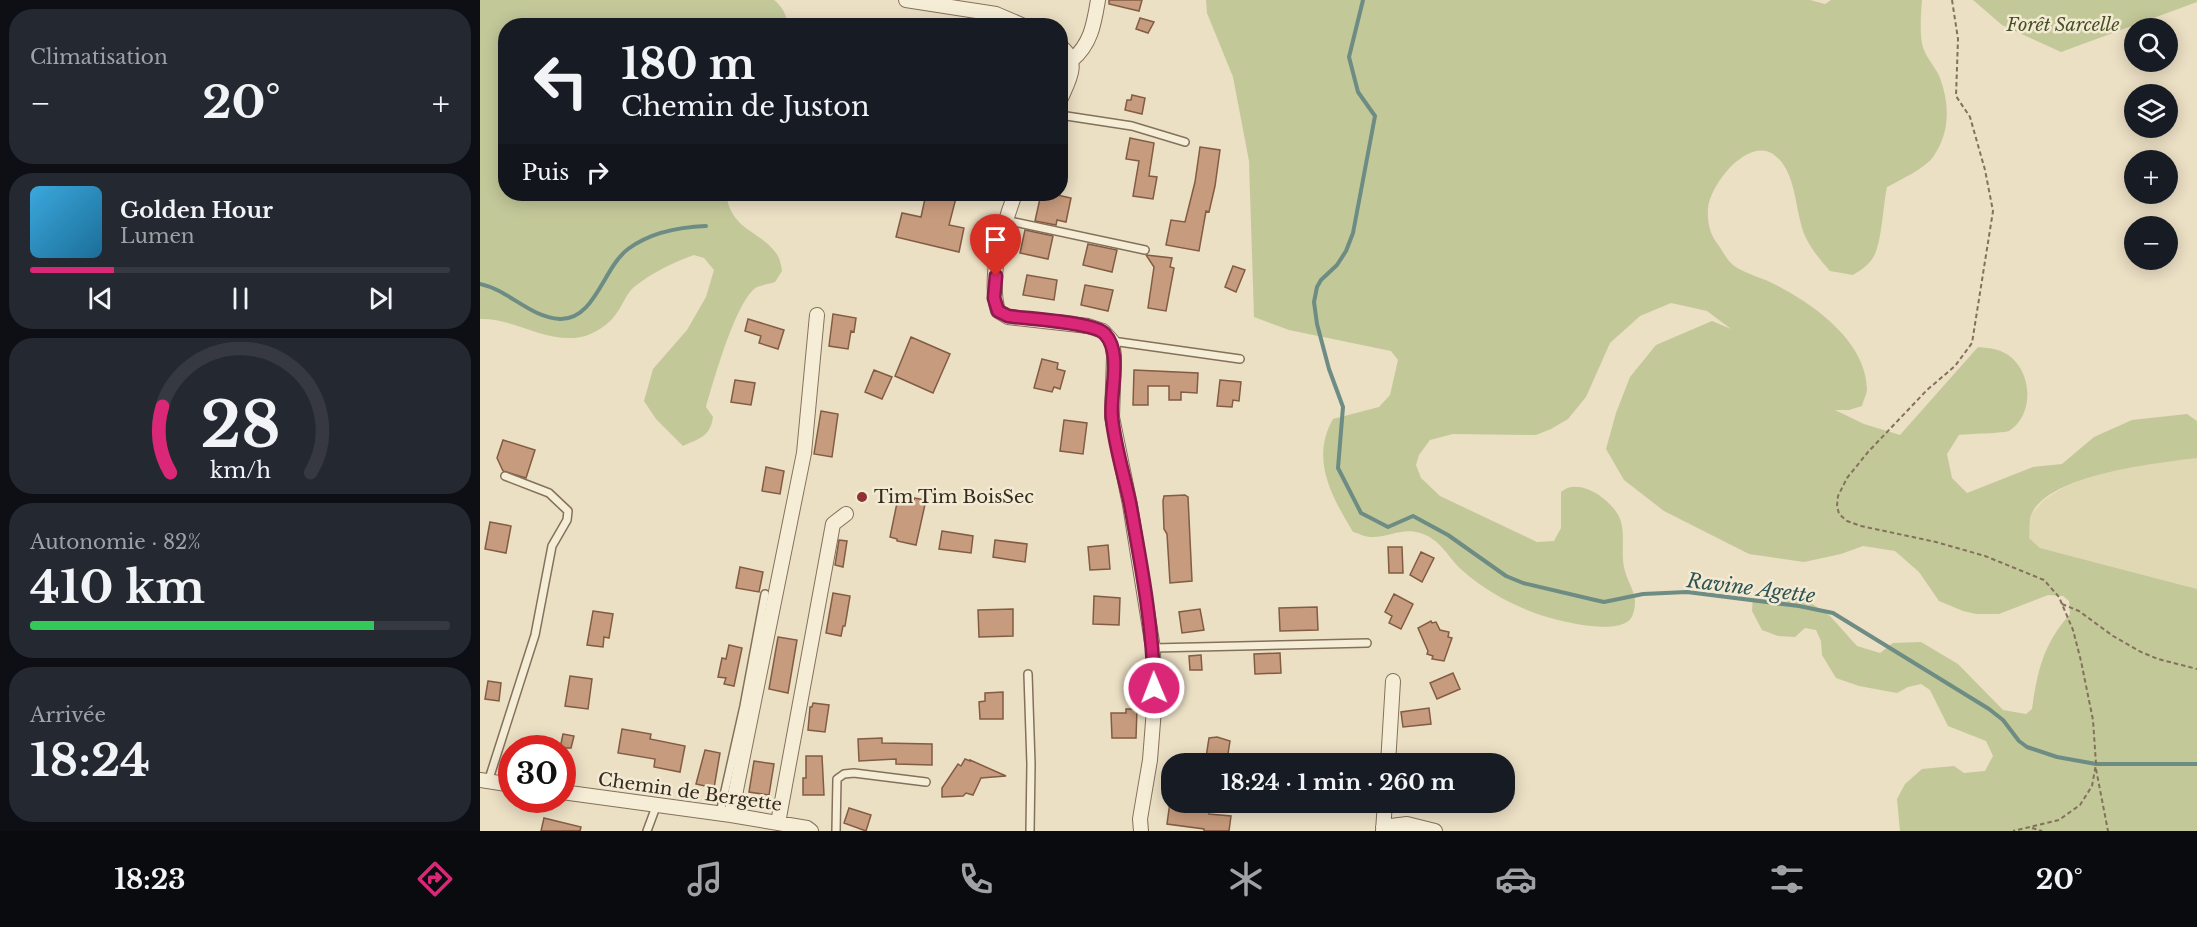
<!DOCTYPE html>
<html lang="fr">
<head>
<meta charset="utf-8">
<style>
  :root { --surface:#171b24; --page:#242831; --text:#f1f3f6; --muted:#9ea1a6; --line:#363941; --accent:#db2777 }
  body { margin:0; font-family:"Libre Baskerville",serif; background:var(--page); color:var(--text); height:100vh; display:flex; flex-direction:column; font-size:22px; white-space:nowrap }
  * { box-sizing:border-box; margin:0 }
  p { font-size:20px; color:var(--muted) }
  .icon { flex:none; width:33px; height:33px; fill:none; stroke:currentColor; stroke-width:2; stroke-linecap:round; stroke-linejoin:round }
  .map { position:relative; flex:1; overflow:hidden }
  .panel { display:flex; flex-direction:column; gap:9px; padding:9px; background:#0d0f14; width:480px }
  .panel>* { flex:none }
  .hud { position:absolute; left:18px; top:18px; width:570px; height:183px; border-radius:24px; box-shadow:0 3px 15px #0003; background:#171b24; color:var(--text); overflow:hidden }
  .fabs { position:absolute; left:1644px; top:18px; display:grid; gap:12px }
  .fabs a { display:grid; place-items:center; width:54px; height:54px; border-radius:50%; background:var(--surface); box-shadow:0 3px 15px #0003; font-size:30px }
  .speed { position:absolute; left:18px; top:735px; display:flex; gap:12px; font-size:30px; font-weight:700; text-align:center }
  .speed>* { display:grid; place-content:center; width:78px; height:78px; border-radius:50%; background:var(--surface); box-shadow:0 3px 15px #0003; line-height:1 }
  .speed .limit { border:9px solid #d22; background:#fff; color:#111 }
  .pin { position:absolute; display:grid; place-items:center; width:51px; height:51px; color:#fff; margin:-62px -26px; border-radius:50% 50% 50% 0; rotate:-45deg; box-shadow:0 0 6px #0007 }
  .pin .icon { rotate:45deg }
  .me { position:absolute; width:66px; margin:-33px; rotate:359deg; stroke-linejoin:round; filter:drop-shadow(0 0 4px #0008) }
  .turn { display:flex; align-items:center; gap:21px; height:126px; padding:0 24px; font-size:27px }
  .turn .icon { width:78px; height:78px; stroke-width:2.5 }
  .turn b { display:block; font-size:42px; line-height:51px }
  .then { display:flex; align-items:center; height:57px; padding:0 24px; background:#0003; gap:12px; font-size:22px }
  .big { font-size:45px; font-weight:700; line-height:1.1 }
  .panel .card { flex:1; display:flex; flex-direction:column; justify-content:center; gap:9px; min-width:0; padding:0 21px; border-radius:24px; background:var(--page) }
  .panel .dial { align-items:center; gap:0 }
  .dial svg { height:156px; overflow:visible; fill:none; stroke:var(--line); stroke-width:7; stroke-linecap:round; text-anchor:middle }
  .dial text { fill:var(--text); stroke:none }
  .song { display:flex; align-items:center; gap:18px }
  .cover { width:72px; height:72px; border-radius:9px; background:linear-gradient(135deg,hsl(200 70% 55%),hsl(200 70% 35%)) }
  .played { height:6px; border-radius:3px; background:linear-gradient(90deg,var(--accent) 20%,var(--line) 20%) }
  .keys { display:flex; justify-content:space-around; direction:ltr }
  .heat { display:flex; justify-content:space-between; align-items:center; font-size:33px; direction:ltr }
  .charge { height:9px; border-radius:4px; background:linear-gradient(90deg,#34c759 82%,var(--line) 0) }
  .trip { position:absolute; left:681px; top:753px; width:354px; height:60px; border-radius:24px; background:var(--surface); box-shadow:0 3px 15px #0003; font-weight:700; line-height:60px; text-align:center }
  .dock { display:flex; height:96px; justify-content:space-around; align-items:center; background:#090b0e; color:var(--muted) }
  .dock .icon { width:42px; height:42px }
  .dock .on { color:var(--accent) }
  .dock b { font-size:27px; color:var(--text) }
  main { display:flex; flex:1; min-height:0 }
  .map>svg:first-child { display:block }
  .farmland { fill:#e0d8b2 }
  .green { fill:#c3c899 }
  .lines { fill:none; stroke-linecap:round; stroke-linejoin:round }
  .stream { stroke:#6d8c84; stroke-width:4 }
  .building { fill:#c79b7d; stroke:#825c43; stroke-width:1.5 }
  .service-casing { stroke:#84715c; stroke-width:10 }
  .minor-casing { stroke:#84715c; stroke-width:16 }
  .path { stroke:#84715c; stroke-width:2; stroke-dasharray:4.5 3; stroke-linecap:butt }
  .service { stroke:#f6edd7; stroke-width:7 }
  .minor { stroke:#f6edd7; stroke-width:14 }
  .route-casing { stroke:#8e194d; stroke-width:15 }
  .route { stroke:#db2777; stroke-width:10 }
  .poi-dot { fill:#8f3031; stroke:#f3ead3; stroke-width:2 }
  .labels { text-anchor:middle; stroke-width:5; stroke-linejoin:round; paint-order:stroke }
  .park-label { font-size:18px; font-style:italic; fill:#465027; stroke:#f3ead3 }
  .poi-label { font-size:18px; fill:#352a1f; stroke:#f3ead3; text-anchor:start }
  .street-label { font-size:18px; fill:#352a1f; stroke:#f3ead3 }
  .water-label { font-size:20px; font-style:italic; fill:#2f5452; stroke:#f3ead3 }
</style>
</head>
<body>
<main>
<section class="panel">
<div class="card"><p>Climatisation</p>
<div class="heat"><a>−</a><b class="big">20°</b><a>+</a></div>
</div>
<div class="card">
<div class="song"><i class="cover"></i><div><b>Golden Hour</b><p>Lumen</p></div></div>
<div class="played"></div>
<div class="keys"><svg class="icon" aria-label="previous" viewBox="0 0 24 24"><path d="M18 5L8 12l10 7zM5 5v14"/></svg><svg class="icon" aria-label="pause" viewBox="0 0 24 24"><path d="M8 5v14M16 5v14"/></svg><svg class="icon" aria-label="next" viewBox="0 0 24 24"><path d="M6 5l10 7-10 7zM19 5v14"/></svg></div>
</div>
<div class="card dial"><svg viewBox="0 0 100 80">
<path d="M14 69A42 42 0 1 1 86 69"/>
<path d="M14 69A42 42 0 0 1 10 35" stroke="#db2777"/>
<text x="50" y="56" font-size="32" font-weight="700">28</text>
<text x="50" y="72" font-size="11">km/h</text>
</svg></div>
<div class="card"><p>Autonomie · 82%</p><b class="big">410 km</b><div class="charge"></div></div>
<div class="card"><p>Arrivée</p><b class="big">18:24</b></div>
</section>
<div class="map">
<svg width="1717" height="831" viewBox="0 0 1717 831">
  <rect width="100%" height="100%" fill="#ebdfc4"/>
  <path class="farmland" d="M1717 458V589L1560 548 1549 538 1551 515 1564 500 1581 489 1607 477 1667 464Z"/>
  <path class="green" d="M0 0H294C301 5 308 16 307 25L26 26V194H246C252 231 278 229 296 253 300 258 301 265 302 271L295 282C289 284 282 285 277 287 256 299 233 383 226 407L233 417C230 437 220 438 203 446L176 419 164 401 173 369 207 330 226 297 234 270 224 258 214 255C192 263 173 272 154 287 146 294 143 305 136 314 126 328 107 339 89 338 58 338 31 318 0 319Z
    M726 0H1330L1345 4 1351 0H1442C1441 13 1439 39 1444 50 1448 60 1456 68 1460 78 1470 105 1470 133 1453 157 1444 169 1420 180 1407 187 1403 205 1402 241 1394 256 1389 265 1381 270 1373 275L1350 271C1341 261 1332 250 1326 238 1314 213 1318 171 1293 154 1267 137 1230 185 1228 208 1227 223 1230 235 1239 246 1243 252 1247 260 1253 265 1265 274 1284 278 1298 286 1336 306 1386 342 1387 389 1387 394 1383 401 1382 406L1369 410H1355L1384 424 1420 435 1498 347C1510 348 1522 349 1532 358 1553 377 1553 416 1529 431 1525 433 1487 434 1479 435L1467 454 1472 478 1487 493 1553 467 1582 464 1614 437 1652 420 1707 414 1717 421V458C1678 463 1568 474 1551 515 1549 521 1550 532 1549 538L1560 548 1717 589V831H1420L1417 799 1425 784 1442 769 1474 766 1484 773 1505 771 1513 756 1506 741 1468 726 1450 690 1441 684 1428 687 1417 693 1379 686 1356 678 1342 655 1341 641 1336 630 1325 628 1315 637 1298 636 1282 630 1272 611 1273 596 1291 589 1312 590 1350 616 1377 646 1400 653 1413 643 1441 642 1478 664 1523 710 1546 714 1552 709C1558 669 1563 645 1590 614L1589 601 1583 596 1568 595 1519 614H1496L1483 611 1459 601 1439 572 1415 551 1383 546 1361 554 1324 562 1269 554 1184 511 1144 480 1126 449 1136 413 1150 377 1176 345 1232 321 1251 329 1227 311 1191 303 1160 316 1130 343 1106 397 1088 419 1071 429 1056 435 973 434 950 440 939 455 936 465 941 478 960 496 1057 542 1074 541 1081 528V492C1099 475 1136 502 1141 522 1145 536 1141 553 1144 567 1146 579 1155 591 1155 602 1155 608 1153 619 1147 622 1137 628 1122 627 1111 626 1065 621 1018 602 983 571 968 558 961 539 940 533 923 527 907 538 890 537 885 537 878 533 873 532 852 497 830 459 853 419L899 407 910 395 918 360 911 351 809 330 774 317 769 161 753 77 727 13Z
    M1493 0H1717V2L1581 52 1522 25Z"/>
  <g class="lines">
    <path class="stream" d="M883 0 869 57 878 92 895 116 873 233 866 251 857 265 841 280 837 287 834 302 837 324 849 369 863 407 858 468 881 513 908 527 933 516 968 535 1026 576 1043 583 1115 600 1124 602 1163 594 1207 592 1319 606 1353 613 1509 709 1523 720 1539 741 1547 747 1577 757 1616 764H1717
      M0 284C29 290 49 317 80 319 115 320 123 268 148 249 171 232 198 227 226 226"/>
  </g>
  <path class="building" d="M629 0H662L659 11 629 4Z
    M660 18 674 22 668 33 656 29Z
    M652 95 665 98 662 114 645 110 647 100H651Z
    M650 138 674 143 669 176 677 177 673 199 653 196 659 161 646 159Z
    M720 147 740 150 735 186 729 212 726 211 719 251 686 245 691 220 705 222 715 182Z
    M446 194H477L469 225 484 228 479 252 416 237 422 213 441 217Z
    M561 194H573L591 198 586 222 577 220 576 225 555 221Z
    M545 230 573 236 568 259 540 253Z
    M608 244 637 250 632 272 603 265Z
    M666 255 692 258 690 267 694 268 686 311 668 308 674 267Z
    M753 266 765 270 756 292 745 287Z
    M547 275 577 280 574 300 543 295Z
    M605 285 633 290 628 311 601 305Z
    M353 314 376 318 374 332 371 331 368 349 349 346Z
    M268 319 304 330 298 349 279 343 281 336 265 331Z
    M431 337 470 354 453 393 415 376Z
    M562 359 578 363 577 369 585 371 580 389 574 387 572 392 554 388Z
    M394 370 412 377 402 399 385 392Z
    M654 370 718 373 717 393 701 392V400H689V386H668V405H653Z
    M255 380 275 383 271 405 251 402Z
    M740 380 761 382 759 401 753 400 752 407 737 406Z
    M341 411 358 414 352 457 334 454Z
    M584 420 607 423 603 454 580 451Z
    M23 440 55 450 46 478 23 471 17 458Z
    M286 467 304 471 300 494 282 491Z
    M705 495 708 497 712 581 690 583 687 534 684 529 683 501 684 496Z
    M418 498 434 501V498L446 500 436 545 417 541V539L410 537Z
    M10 522 31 526 26 553 5 549Z
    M462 531 493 536 491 553 459 549Z
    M359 540 367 541 363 567 355 565Z
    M515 540 547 544 545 562 513 557Z
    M628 545 630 569 610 570 608 547Z
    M908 547H922L923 573H909Z
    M941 552 954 558 942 582 930 575Z
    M260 567 283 572 279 592 256 588Z
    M353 593 370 596 365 626H363L361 636 346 633Z
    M914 594 933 604 921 629 909 623 912 616 905 612Z
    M614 596 640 598 639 625 613 624Z
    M837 607 838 630 800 631 799 608Z
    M533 609V636L499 637 498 610Z
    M720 609 724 630 702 633 699 612Z
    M113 611 133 614 129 638 124 637 123 647 107 645Z
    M951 621 952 623 956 622 960 630 969 632 968 637 972 638 964 661 952 659 953 656 947 654 948 651 938 628Z
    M298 637 317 640 308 693 289 689Z
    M249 645 262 648 254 686 244 684 246 678 238 677 242 658 246 659Z
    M800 653 801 673 775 674 774 654Z
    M721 655 722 670H710L709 656Z
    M973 673 980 689 957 699 950 683Z
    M90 676 112 679 108 709 85 706Z
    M8 681 21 683 19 701 5 699Z
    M523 692V719H500L499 702 505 701V693Z
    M333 703 349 705 345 732 328 730 330 707H332Z
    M949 708 951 724 923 727 921 712Z
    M646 709H657L656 738H632L631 713H646Z
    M142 729 171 734 170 739 205 746 200 772 174 767 175 759 138 753Z
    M83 734 94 736 91 748H80Z
    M737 737 750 741 747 760 744 764H725L729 738Z
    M402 738V743L452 744V765L416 764V759L379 761 378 739Z
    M225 750 240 753 234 788 216 784Z
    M326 756H342L344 795H323V778H326Z
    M485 759 490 761V760L526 776 501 778 493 795 486 793 483 796 462 797V788L478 764 481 766Z
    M274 761 294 764 289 795 269 792Z
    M690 802H730L729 814 751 816 749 831H724V829L687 824Z
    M369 808 391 815 386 831 364 823Z
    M64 818 101 827 100 831H61Z"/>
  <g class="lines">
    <g class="service-casing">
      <path id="service" d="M580 115 652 126 705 142
        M525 220 665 250
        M632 341 760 359
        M673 648 887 643
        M548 674 551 764 550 831
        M8 782 55 635 72 546 87 520 88 511 69 493 25 476
        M240 813 264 706 285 594
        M167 831 177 804
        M356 831 357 779 364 774 374 773 446 782"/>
    </g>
    <g class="minor-casing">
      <path id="minor" d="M426 0 516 14 544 26
        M580 46C601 62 589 80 580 100
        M592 60C611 44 614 24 618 0
        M535 194C523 226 508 277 518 311L528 317 608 326 623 331 632 341 634 356 632 417 650 505 673 648 674 709 670 760 660 819 661 831
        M908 764 913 681
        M0 780 32 785
        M82 792 251 815 327 828 331 831
        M251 815 324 453 337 315
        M298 823 353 524 366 514
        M903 827 927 824 955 831
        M903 831 905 802"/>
    </g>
    <path class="path" d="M1472 0 1478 39 1476 96 1490 117 1505 170 1513 211 1492 343 1475 366 1447 390 1388 452 1367 478 1358 496 1357 506 1359 514 1367 521 1381 526 1456 542 1505 556 1564 580 1579 597 1593 630 1601 661 1613 720 1616 764 1612 786 1600 805 1579 820 1533 831
      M1582 604 1599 611 1633 636 1661 652 1678 659 1717 669
      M1616 769 1628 831
      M1552 828 1562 831"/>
    <use href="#service" class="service"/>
    <use href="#minor" class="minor"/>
  </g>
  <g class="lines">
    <g class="route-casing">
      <path id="route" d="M516 276 514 298 518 311 528 316C547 319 614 322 625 334 643 354 629 394 632 418 635 447 644 475 650 503 661 564 673 626 674 688"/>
    </g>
    <use href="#route" class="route"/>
  </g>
  <circle class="poi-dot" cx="382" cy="497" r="6"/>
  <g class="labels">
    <g class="park-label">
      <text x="1583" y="31">Forêt Sarcelle</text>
    </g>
    <g class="poi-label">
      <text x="394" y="503">Tim Tim BoisSec</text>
    </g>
    <g class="street-label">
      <text transform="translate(210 792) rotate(8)" y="6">Chemin de Bergette</text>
    </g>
    <g class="water-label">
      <text transform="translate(1271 588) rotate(7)" y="7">Ravine Agette</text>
    </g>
  </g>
</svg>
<div class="fabs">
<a><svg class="icon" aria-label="search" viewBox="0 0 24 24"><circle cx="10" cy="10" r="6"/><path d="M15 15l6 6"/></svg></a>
<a><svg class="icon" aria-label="layers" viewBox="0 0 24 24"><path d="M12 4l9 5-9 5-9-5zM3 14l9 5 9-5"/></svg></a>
<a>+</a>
<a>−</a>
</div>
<div class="speed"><div class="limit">30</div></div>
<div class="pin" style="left:516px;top:276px;background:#d93025"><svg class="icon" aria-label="arrive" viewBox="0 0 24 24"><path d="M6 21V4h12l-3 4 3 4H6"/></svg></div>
<svg class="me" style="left:674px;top:688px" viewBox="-20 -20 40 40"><circle r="17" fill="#db2777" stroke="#fff" stroke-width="3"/><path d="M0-11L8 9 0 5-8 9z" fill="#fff"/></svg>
<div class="trip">18:24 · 1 min · 260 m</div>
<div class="hud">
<div class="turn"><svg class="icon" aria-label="left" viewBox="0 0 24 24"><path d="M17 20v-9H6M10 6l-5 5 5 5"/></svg><div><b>180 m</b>Chemin de Juston</div></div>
<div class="then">Puis<svg class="icon" aria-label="right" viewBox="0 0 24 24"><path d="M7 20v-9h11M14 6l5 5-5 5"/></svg></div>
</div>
</div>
</main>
<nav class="dock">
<b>18:23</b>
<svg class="icon on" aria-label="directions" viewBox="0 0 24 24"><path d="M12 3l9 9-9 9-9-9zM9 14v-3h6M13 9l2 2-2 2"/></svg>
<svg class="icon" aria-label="music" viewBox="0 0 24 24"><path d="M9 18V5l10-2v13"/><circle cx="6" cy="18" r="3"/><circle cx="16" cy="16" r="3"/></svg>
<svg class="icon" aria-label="phone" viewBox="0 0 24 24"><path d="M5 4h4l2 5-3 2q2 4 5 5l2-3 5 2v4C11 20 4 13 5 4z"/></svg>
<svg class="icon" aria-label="climate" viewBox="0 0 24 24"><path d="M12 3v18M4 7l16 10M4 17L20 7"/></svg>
<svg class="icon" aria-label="car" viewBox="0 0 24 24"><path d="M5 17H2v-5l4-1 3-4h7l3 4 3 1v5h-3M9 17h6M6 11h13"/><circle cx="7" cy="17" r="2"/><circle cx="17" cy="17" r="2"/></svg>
<svg class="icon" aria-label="filters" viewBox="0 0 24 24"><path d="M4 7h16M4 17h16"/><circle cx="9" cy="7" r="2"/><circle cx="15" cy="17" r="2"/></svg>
<b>20°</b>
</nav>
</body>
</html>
